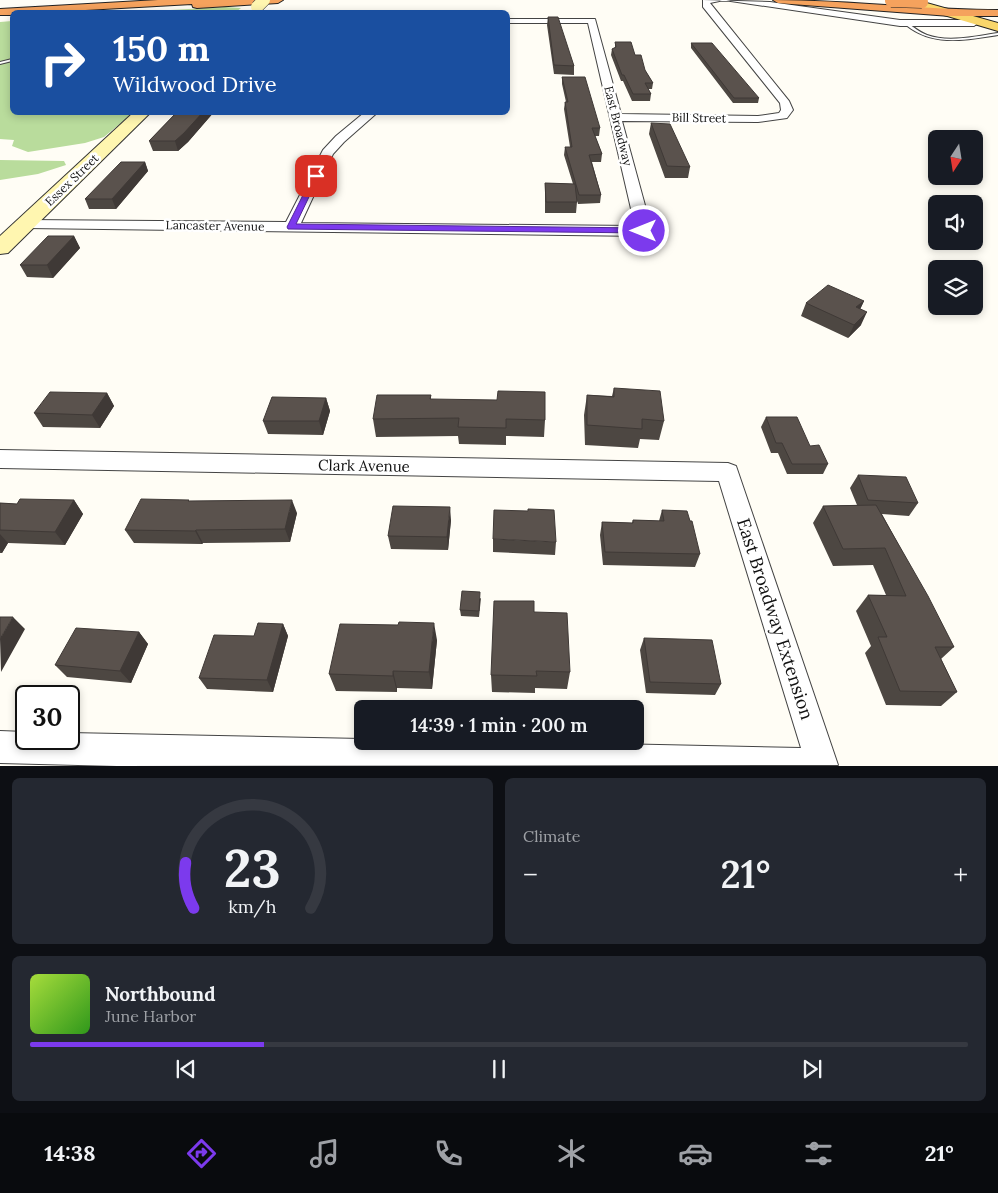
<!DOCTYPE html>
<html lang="en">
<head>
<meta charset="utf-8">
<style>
  :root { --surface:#171b24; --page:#242831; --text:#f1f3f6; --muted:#9ea1a6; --line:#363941; --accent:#7c3aed }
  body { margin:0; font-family:Lora,serif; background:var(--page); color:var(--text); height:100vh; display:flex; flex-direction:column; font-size:19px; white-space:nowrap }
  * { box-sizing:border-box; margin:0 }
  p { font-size:16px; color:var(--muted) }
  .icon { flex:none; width:28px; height:28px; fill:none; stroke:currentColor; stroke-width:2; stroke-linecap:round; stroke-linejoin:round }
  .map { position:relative; height:766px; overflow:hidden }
  .details { display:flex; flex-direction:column; gap:12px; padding:12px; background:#0d0f14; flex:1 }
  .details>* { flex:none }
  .banner { position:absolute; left:10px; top:10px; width:500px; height:105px; border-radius:8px; box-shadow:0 2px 8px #0003; background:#1a4fa0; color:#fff; overflow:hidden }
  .needle { width:32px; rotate:192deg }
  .fabs { position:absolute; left:928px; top:130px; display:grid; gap:10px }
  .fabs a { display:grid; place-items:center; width:55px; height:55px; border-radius:8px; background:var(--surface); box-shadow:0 2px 8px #0003; font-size:25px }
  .speed { position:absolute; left:15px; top:685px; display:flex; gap:10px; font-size:25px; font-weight:700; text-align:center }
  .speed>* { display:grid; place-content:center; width:65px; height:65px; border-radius:50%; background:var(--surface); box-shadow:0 2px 8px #0003; line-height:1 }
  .speed .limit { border:2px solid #111; border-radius:8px; background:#fff; color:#111 }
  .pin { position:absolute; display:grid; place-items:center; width:42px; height:42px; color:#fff; margin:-21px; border-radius:10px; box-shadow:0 2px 8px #0006 }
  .me { position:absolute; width:55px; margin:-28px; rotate:270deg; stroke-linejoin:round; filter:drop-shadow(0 0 4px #0008) }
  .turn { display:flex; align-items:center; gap:18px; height:105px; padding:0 20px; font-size:22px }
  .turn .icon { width:65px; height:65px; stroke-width:2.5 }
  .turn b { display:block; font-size:35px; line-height:42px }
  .big { font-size:38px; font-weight:600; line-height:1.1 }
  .details .widget { flex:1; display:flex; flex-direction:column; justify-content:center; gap:8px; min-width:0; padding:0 18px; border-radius:8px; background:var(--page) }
  .details .dial { align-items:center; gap:0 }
  .dial svg { height:130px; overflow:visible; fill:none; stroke:var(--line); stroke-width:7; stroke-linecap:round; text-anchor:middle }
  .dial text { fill:var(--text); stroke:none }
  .song { display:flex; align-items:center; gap:15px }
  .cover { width:60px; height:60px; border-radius:8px; background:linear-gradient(135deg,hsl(80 70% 55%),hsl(110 70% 35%)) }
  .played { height:5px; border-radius:2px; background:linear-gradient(90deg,var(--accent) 25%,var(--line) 25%) }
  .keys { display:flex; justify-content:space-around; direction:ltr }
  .heat { display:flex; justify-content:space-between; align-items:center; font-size:28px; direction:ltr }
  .details .tiles { flex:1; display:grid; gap:12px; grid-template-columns:1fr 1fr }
  .widget:last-child { grid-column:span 2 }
  .trip { position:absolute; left:354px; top:700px; width:290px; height:50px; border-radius:8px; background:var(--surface); box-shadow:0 2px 8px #0003; font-weight:600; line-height:50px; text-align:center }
  .tab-bar { display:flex; height:80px; justify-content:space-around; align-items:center; background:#090b0e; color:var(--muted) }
  .tab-bar .icon { width:35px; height:35px }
  .tab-bar .on { color:var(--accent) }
  .tab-bar b { font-size:22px; color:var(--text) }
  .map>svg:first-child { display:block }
  .forest { fill:#b9dc9c }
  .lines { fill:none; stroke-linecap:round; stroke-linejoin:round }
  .lane-casing { stroke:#444; stroke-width:2 }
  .street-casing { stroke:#444; stroke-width:2 }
  .secondary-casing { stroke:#333; stroke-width:2 }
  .primary-casing { stroke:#222; stroke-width:2 }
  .highway-casing { stroke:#222; stroke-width:2 }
  .lane { fill:#fff; fill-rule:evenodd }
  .street { fill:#fff; fill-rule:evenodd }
  .secondary { fill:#fff6b0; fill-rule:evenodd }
  .primary { fill:#f9d66b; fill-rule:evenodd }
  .highway { fill:#f5a25d; fill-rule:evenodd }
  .secondary-bridge-casing { stroke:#333; stroke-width:13; stroke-linecap:butt }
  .highway-bridge-casing { stroke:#222; stroke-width:13; stroke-linecap:butt }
  .secondary-bridge { stroke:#fff6b0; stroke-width:12 }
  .highway-bridge { stroke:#f5a25d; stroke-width:12 }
  .wall { fill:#4d4742 }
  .shaded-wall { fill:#3f3936 }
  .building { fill:#5a524d; stroke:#3f3936 }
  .route { fill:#7c3aed; stroke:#51269a }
  .labels { text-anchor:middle; stroke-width:5; stroke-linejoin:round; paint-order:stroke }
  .far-street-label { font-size:12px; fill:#111; stroke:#fff }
  .street-label { font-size:15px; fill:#111; stroke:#fff }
  .near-street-label { font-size:18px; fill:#111; stroke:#fff }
</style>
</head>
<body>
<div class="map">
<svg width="998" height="766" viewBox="0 0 998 766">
  <rect width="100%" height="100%" fill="#fffdf5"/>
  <path class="forest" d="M225 7 241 8 236 12H134Z
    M12 21V112L133 113 104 137 85 143 28 152 12 146 14 140 0 139V22Z
    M0 160 64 161 66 165 38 174 0 180Z"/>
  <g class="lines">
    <g class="lane-casing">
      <path id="lane" d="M907 23C914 27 919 32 927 35 949 43 976 36 998 33V35C966 40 933 47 906 25Z
        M12 59V61L0 64V62Z"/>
    </g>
    <g class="street-casing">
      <path id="street" d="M703 0 770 2 900 20H974L978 23 974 26H900L724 0 710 3 789 101 793 110 787 118 758 122 622 121 652 231 649 234 644 236 27 228 22 227 20 224 22 221 27 220 286 222 323 150 336 136 365 112H378L344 142 333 154 301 223 635 226 588 23H508V19H595L621 114 758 116 779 113 781 110 780 103 703 7Z
        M0 450 728 463 736 466 838 765 117 766 0 763V731L26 732V739H69V733L362 739V741H471L801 748 719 481 0 468Z"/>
    </g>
    <g class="secondary-casing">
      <path id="secondary" d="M134 112H151L8 253 0 254V236Z"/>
    </g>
    <g class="primary-casing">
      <path id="primary" d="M899 0H916L998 23V31L900 2Z"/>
    </g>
    <g class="highway-casing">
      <path id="highway" d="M158 0H283L278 3 197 8 193 7 192 4 50 12H12V15H0V9Z
        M773 0C848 0 923 10 998 10V16H950L778 3Z"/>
    </g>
    <use href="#lane" class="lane"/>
    <use href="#street" class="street"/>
    <use href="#secondary" class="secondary"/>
    <use href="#primary" class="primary"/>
    <use href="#highway" class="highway"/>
    <g class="secondary-bridge-casing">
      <path id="secondary-bridge" d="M257 7 264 0"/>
    </g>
    <g class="highway-bridge-casing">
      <path id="highway-bridge" d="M891 1 922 2"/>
    </g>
    <use href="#secondary-bridge" class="secondary-bridge"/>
    <use href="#highway-bridge" class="highway-bridge"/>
  </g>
  <path class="wall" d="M548 17 574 66V75L554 74 547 25Z
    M615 42 635 55 653 83 652 89H648L651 94 650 101H632L623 81H621L611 55 612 49 615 48Z
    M691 43 759 98 758 103H733L691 48Z
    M562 77 600 128 599 136H595L602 154 601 162H592L601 195 600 203 578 204 576 197 577 202 576 213H545V183L573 184 564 155 565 147H570L564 109 565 102H566L562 84Z
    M177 112H214L188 142 178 151H153L149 141Z
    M651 123 690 167 688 178H665L649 134Z
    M145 162 148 171 116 209H89L85 199Z
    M74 236 80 248 53 278 27 277 20 265Z
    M864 301 860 309 861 325 848 338 801 316 806 303Z
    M614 388 664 421 659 440 640 439 638 448 585 445 584 415 587 395 612 396Z
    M107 393 114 406 100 428 43 427 34 413Z
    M431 395V399L545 420 544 437 506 436V445L459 444 458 436 376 437 373 419Z
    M326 398 330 411 323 435 268 434 263 421Z
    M766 417 810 446 828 464 823 474H787L778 453H771L761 427Z
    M858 475 918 503 909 516 882 514 954 647 941 659 957 692 941 706 886 705 865 653 871 646 856 611 868 595H886L873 565 833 566 813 523 823 506 857 505 850 488Z
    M74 500 83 514 65 545 8 543 2 553H0V503L17 504Z
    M189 500V501L297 513 290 542 203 543 202 544 134 543 125 530Z
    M662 510 690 521 700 554 695 567 603 565 600 535 602 522 632 523 633 520 659 521Z
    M451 520 448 550 391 549 388 536Z
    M493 539 556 542 555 555 493 552Z
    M481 598 479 617 461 616 460 610Z
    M534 612 570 672 567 689 535 688V693L492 692 491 675Z
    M283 624 288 636 273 692 207 689 199 678 254 636Z
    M139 632 148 644 131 683 67 677 55 665Z
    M644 638 721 684 715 695 646 693 640 650Z
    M437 640 432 689 397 688V692L336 691 329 674Z"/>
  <path class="shaded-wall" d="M203 112H214L188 142 178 151 175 141Z
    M145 162 148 171 116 209 112 199Z
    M74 236 80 248 53 278 47 265Z
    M864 301 858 314 856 307Z
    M867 312 861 325 848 338 854 325Z
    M107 393 114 406 100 428 92 415Z
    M326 398 330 411 323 435 319 421Z
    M74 500 83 514 65 545 55 532Z
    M292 500 297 513 290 542 285 529Z
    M450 507 451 520 448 550 447 537Z
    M196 530 203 543 202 544 195 531Z
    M0 534 8 543 2 553 0 550Z
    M13 617 25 629 1 672 0 639Z
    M434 623 437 640 432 689 429 672Z
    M283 624 288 636 273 692 267 680Z
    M139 632 148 644 131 683 120 671Z
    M393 671 397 688V692L393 676Z"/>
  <path class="building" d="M548 17H558L574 66 554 65Z
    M615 42H631L635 55H641L645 70 653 83H645L651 94H633L624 75H622L612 49 616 47Z
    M691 43H712L759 98H734Z
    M562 77H585L600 128H592L602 154 589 155 601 195H579L565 147H572L565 102H568Z
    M177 112H203L184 133 175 141H149Z
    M651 123 670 124 690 167 667 166Z
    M121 162H145L112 199H85Z
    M545 183 575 184 577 202H546Z
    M48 236H74L47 265H20Z
    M828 285 864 301 856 307 867 312 854 325 806 303Z
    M614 388 660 391 664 421 642 419V429L587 425V395L614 397Z
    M498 391 545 392V420L506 419V428L458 427 459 418 373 419 377 395H431L430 399 497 400Z
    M50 392 107 393 92 415 34 413Z
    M272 397 326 398 319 421H263Z
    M766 417H797L810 446 819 445 828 464H792L782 443H776Z
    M858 475 906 477 918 503 868 500Z
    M20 499 74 500 55 532 0 530V503L17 504Z
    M141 499 189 500 188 501 292 500 285 529 196 530 195 531 125 530Z
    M876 505 928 596 954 647H935L957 692 900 691 878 637H887L868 595 906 596 885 548 843 549 823 506Z
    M393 506 450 507 447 537 388 536Z
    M528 509 554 510 556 542 493 539 494 510 528 511Z
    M662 510 687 511 690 521H692L700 554 605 552 602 522 633 523V520L664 521Z
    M462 591 480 592 479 611 460 610Z
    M494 601H534V612L567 613 570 672 536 671 537 676 491 675Z
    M0 617H13L0 639Z
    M399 622 434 623 429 672 393 671V676L329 674 340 624 398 625Z
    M258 623 283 624 267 680 199 678 214 635 254 636Z
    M76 628 139 632 120 671 55 665Z
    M644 638 712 640 721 684 650 682Z"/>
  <path class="route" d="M313 175 319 176 296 224 644 228 649 231 644 233 288 229 287 227Z"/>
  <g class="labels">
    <g class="far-street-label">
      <text transform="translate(699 118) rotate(1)" y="4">Bill Street</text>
      <text transform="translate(618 126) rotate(76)" y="4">East Broadway</text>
      <text transform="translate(72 180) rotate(-44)" y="4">Essex Street</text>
      <text transform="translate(215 226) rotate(1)" y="4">Lancaster Avenue</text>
    </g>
    <g class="street-label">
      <text transform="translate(364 466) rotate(1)" y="5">Clark Avenue</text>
    </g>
    <g class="near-street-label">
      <text transform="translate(775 619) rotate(72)" y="6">East Broadway Extension</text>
    </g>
  </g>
</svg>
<div class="fabs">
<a><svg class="needle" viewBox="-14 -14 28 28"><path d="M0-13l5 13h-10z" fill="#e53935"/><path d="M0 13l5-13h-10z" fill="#9ea1a6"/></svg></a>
<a><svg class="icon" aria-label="sound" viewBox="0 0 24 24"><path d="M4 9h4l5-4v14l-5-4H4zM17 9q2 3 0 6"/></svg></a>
<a><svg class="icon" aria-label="layers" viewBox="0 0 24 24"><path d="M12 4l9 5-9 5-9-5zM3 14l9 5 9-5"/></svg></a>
</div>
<div class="speed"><div class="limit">30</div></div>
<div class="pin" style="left:316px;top:176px;background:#d93025"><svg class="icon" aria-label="arrive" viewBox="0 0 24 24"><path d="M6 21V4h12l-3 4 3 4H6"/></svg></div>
<svg class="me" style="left:644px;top:231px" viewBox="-20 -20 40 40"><circle r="17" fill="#7c3aed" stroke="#fff" stroke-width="3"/><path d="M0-11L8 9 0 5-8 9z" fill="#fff"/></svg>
<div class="trip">14:39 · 1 min · 200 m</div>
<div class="banner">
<div class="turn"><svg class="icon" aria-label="right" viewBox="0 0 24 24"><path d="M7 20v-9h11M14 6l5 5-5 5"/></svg><div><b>150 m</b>Wildwood Drive</div></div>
</div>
</div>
<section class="details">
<div class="tiles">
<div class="widget dial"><svg viewBox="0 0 100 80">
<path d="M14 69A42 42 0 1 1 86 69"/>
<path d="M14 69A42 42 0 0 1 9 41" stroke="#7c3aed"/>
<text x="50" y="56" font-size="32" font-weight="700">23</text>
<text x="50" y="72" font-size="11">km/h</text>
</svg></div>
<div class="widget"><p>Climate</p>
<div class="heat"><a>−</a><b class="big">21°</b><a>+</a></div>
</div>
<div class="widget">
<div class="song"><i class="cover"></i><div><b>Northbound</b><p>June Harbor</p></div></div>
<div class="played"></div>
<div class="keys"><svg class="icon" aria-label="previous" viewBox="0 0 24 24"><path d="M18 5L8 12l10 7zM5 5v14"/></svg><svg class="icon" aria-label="pause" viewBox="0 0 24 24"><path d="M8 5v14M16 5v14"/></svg><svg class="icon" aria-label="next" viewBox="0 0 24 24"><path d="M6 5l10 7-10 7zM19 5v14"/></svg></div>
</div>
</div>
</section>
<nav class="tab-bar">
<b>14:38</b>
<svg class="icon on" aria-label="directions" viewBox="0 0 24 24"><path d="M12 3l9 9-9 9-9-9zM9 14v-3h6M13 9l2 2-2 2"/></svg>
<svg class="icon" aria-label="music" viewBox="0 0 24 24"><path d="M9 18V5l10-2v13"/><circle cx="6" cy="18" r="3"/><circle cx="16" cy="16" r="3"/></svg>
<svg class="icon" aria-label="phone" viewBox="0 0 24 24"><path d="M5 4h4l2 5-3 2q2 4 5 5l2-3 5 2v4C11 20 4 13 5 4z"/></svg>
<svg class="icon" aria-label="climate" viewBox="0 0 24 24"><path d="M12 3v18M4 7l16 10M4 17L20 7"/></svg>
<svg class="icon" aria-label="car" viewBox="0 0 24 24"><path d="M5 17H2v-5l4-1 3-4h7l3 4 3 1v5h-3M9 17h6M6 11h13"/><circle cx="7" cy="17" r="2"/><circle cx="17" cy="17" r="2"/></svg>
<svg class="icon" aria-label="filters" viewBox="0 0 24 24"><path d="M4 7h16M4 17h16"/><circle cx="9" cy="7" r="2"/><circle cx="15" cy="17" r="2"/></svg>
<b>21°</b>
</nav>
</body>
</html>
